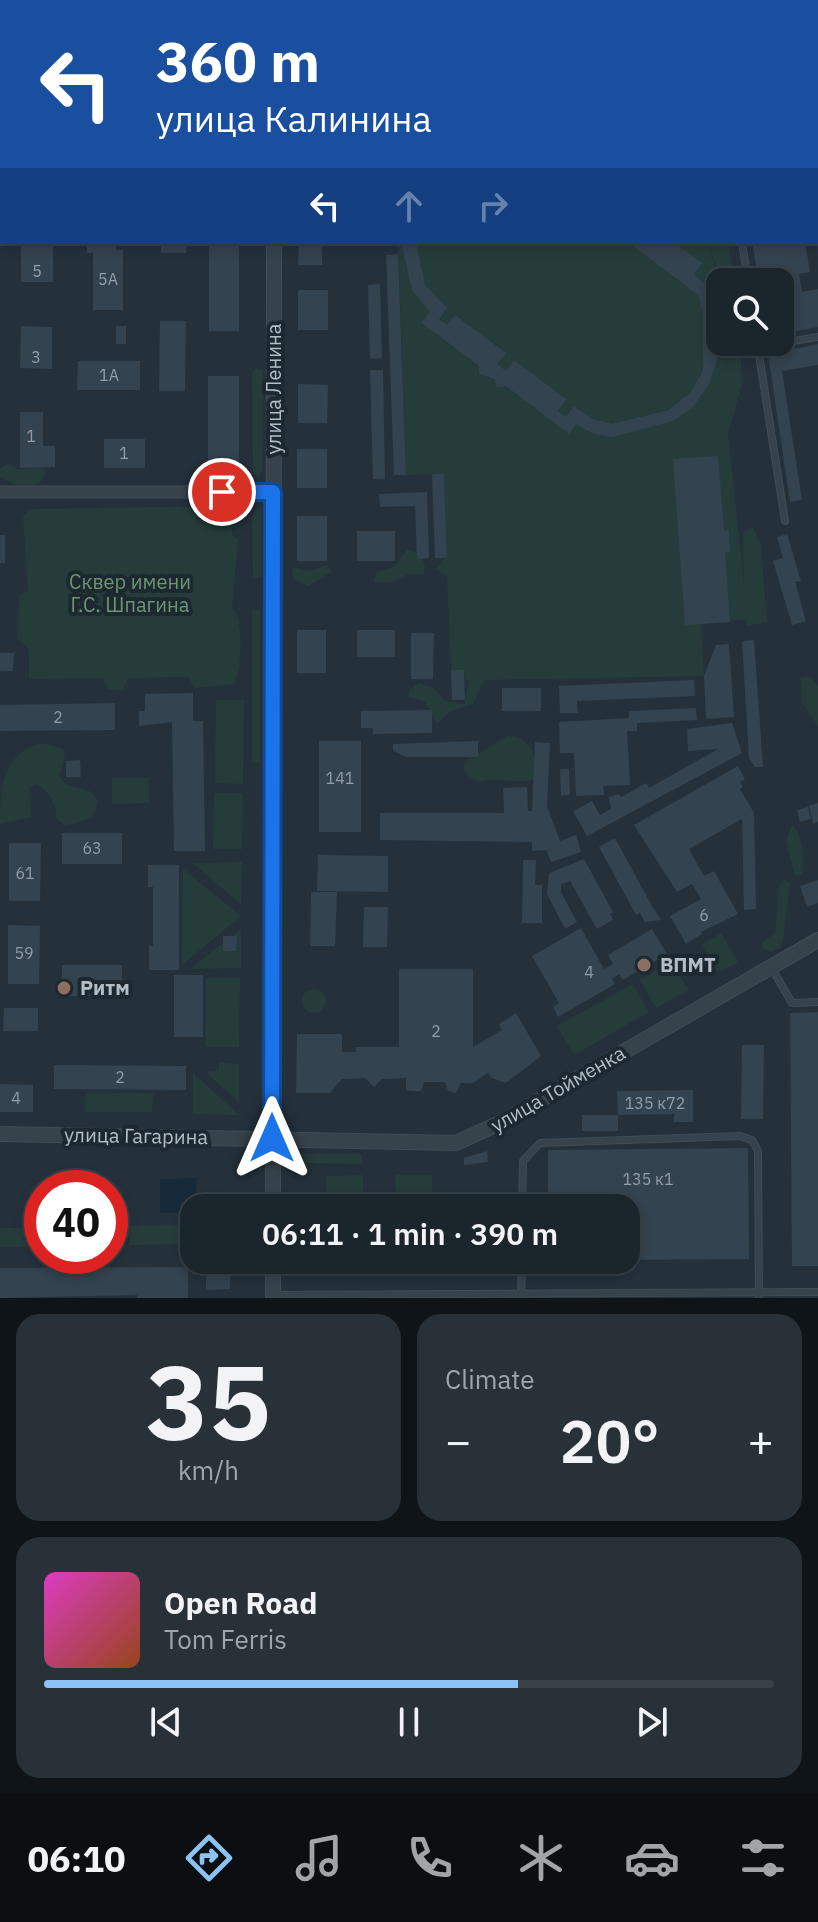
<!DOCTYPE html>
<html lang="en">
<head>
<meta charset="utf-8">
<style>
  :root { --surface:#1b252c; --page:#283138; --text:#f1f3f6; --muted:#a0a5a9; --line:#394248; --accent:#8bc4f4 }
  body { margin:0; font-family:"IBM Plex Sans",sans-serif; background:var(--page); color:var(--text); height:100vh; display:flex; flex-direction:column; font-size:30px; white-space:nowrap }
  * { box-sizing:border-box; margin:0 }
  p { font-size:26px; color:var(--muted) }
  .icon { flex:none; width:44px; height:44px; fill:none; stroke:currentColor; stroke-width:2; stroke-linecap:round; stroke-linejoin:round }
  .map { position:relative; height:1298px; overflow:hidden }
  .side { display:flex; flex-direction:column; gap:16px; padding:16px; background:#0f1418; flex:1 }
  .side>* { flex:none }
  .guide { position:absolute; left:0px; top:0px; width:818px; height:244px; box-shadow:0 4px 12px #0003,0 0 0 2px var(--line); background:#1a4fa0; color:#fff; overflow:hidden }
  .tools { position:absolute; left:706px; top:268px; display:grid; gap:16px }
  .tools a { display:grid; place-items:center; width:88px; height:88px; border-radius:16px; background:var(--surface); box-shadow:0 4px 12px #0003,0 0 0 2px var(--line); font-size:40px }
  .speed { position:absolute; left:24px; top:1170px; display:flex; gap:16px; font-size:40px; font-weight:700; text-align:center }
  .speed>* { display:grid; place-content:center; width:104px; height:104px; border-radius:50%; background:var(--surface); box-shadow:0 4px 12px #0003,0 0 0 2px var(--line); line-height:1 }
  .speed .limit { border:12px solid #d22; background:#fff; color:#111 }
  .pin { position:absolute; display:grid; place-items:center; width:68px; height:68px; color:#fff; margin:-34px; border:4px solid #fff; border-radius:50%; box-shadow:0 2px 8px #0007 }
  .me { position:absolute; width:88px; margin:-44px; rotate:0deg; stroke-linejoin:round; filter:drop-shadow(0 0 6px #0008) }
  .turn { display:flex; align-items:center; gap:28px; height:168px; padding:0 24px; font-size:36px }
  .turn .icon { width:104px; height:104px; stroke-width:2.5 }
  .turn b { display:block; font-size:56px; line-height:68px }
  .lanes { display:flex; align-items:center; height:76px; padding:0 24px; background:#0003; justify-content:center; gap:40px; direction:ltr }
  .lanes .off { opacity:.35 }
  .big { font-size:60px; font-weight:600; line-height:1.1 }
  .side .tile { flex:1; display:flex; flex-direction:column; justify-content:center; gap:12px; min-width:0; padding:0 28px; border-radius:24px; background:var(--page) }
  .side .dial { align-items:center; gap:0 }
  .dial b { font-size:104px; line-height:1 }
  .song { display:flex; align-items:center; gap:24px }
  .cover { width:96px; height:96px; border-radius:12px; background:linear-gradient(135deg,hsl(310 70% 55%),hsl(20 70% 35%)) }
  .played { height:8px; border-radius:4px; background:linear-gradient(90deg,var(--accent) 65%,var(--line) 65%) }
  .keys { display:flex; justify-content:space-around; direction:ltr }
  .heat { display:flex; justify-content:space-between; align-items:center; font-size:44px; direction:ltr }
  .side .tiles { flex:1; display:grid; gap:16px; grid-template-columns:1fr 1fr }
  .tile:last-child { grid-column:span 2 }
  .trip { position:absolute; left:180px; top:1194px; width:460px; height:80px; border-radius:24px; background:var(--surface); box-shadow:0 4px 12px #0003,0 0 0 2px var(--line); font-weight:600; line-height:80px; text-align:center }
  .dock { display:flex; height:128px; justify-content:space-around; align-items:center; background:#0b0f12; color:var(--muted) }
  .dock .icon { width:56px; height:56px }
  .dock .active { color:var(--accent) }
  .dock b { font-size:36px; color:var(--text) }
  .map>svg:first-child { display:block }
  .green { fill:#263c3b }
  .water { fill:#172a39 }
  .lines { fill:none; stroke-linecap:round; stroke-linejoin:round }
  .stream { stroke:#172a39; stroke-width:4 }
  .building { fill:#33434f }
  .service-casing { stroke:#414c54; stroke-width:8 }
  .minor-casing { stroke:#414c54; stroke-width:13 }
  .tertiary-casing { stroke:#414c54; stroke-width:16 }
  .service { stroke:#37434b; stroke-width:6 }
  .minor { stroke:#37434b; stroke-width:11 }
  .tertiary { stroke:#37434b; stroke-width:14 }
  .route-casing { stroke:#114b97; stroke-width:20 }
  .route { stroke:#1a73e8; stroke-width:14 }
  .education-dot { fill:#8d6e63; stroke:#1d2830; stroke-width:3 }
  .labels { text-anchor:middle; stroke-width:8; stroke-linejoin:round; paint-order:stroke }
  .number-label { font-size:16px; fill:#929ea8 }
  .street-label { font-size:20px; fill:#b3bec7; stroke:#1d2830 }
  .park-label { font-size:20px; fill:#6b976e; stroke:#1d2830 }
  .poi-label { font-size:20px; font-weight:bold; fill:#b3bec7; stroke:#1d2830; text-anchor:start }
</style>
</head>
<body>
<div class="map">
<svg width="818" height="1298" viewBox="0 0 818 1298">
  <rect width="100%" height="100%" fill="#24313b"/>
  <path class="green" d="M398 242H729L733 282H721L709 244 720 287V342H728L726 373 729 342H740L742 384 728 434 744 585 743 532 753 527 761 546 767 622 747 626 746 619 701 624 704 676 484 680 473 704 449 712 437 724 425 702 409 697V690L419 683 434 688 444 701 464 704 469 681 465 679 464 670H451L447 577 436 569 447 555 444 474 406 475Z
    M256 368 263 371 262 470 258 477 253 474 252 373Z
    M9 463 17 469 42 468 46 472 40 483C25 488 13 485 0 477V469Z
    M230 506 236 516 232 522V535L238 540 232 608C244 616 242 671 234 684L195 688 188 677 128 678 123 690H108L103 678 29 679V650L18 639 19 596 28 591 23 517 30 509Z
    M261 508V577L253 578 252 517 256 509Z
    M407 549 421 555 425 567 423 574H409L392 582H373L377 572 396 566Z
    M327 565 331 572 308 586 293 579 292 568 308 571Z
    M252 610H260V763H252Z
    M810 676 818 686V726L802 702 800 678Z
    M216 700H244L243 784 215 783Z
    M507 736C534 737 535 757 537 779 517 785 499 776 479 782L467 775 464 766 467 761Z
    M40 743 62 748 65 754 60 776 65 784 92 792 98 802 92 818 66 826 57 819C55 802 51 794 37 784L29 788 32 817 0 824C0 790 1 755 40 743Z
    M112 778H149V803L112 804Z
    M214 793H243L242 849H213Z
    M792 824C803 835 804 859 802 874L795 876 786 841Z
    M242 862 241 904 193 863Z
    M183 869 241 916 182 965Z
    M784 879 790 884 783 939 781 947 771 952 763 949 761 943 775 933 779 886Z
    M241 929V968L190 969Z
    M721 933 738 962 718 973 702 944Z
    M672 961 688 990 656 1008 640 980Z
    M206 978H240L239 1047H205Z
    M633 984 649 1012 574 1055 557 1026Z
    M302 1001a12 12 0 1 1 24 0a12 12 0 1 1-24 0Z
    M219 1062 239 1064V1102L209 1075 208 1071H219Z
    M193 1073 239 1115 193 1114Z
    M86 1093H153L152 1112H85Z
    M298 1154H362V1164L298 1163Z
    M363 1175V1208H326V1176Z
    M395 1175H432V1208H396Z
    M191 1225V1244L130 1245 129 1226Z
    M25 1228V1247H0V1228Z"/>
  <path class="water" d="M197 1178 194 1212 160 1213V1179Z"/>
  <g class="lines">
    <path class="stream" d="M588 0V2"/>
  </g>
  <path class="building" d="M21 242H53V282H21Z
    M87 242H116V250H123V310H93V253H87Z
    M161 242H187L186 253H161Z
    M209 242H239V331H209Z
    M299 242H322V265H298Z
    M401 242H416L425 285 447 308 439 319 447 325 455 315 506 353 497 364 506 371 514 360 566 399 558 411 566 417 574 406 592 419 612 424 669 410 691 392 703 370V313L698 295 628 242H674L702 263 694 274 706 285 714 304 717 359 710 382 694 406 673 421 612 437 594 434 576 424 569 434 506 386 496 387 495 379 479 374V366L422 323 430 312 412 290Z
    M752 242H805L810 272 799 274 802 292 818 289V327L780 334V282H759Z
    M398 254 406 475H394L386 255Z
    M380 284 382 358 370 359 368 285Z
    M298 290H328V330H298Z
    M160 321H186L185 391H159Z
    M21 326 52 327V369L20 368Z
    M116 326H126V344H116Z
    M818 344V365L782 371 802 500 790 502 768 354Z
    M78 361H140V390H77Z
    M370 370H383L385 479H373Z
    M208 376H239V467H208Z
    M298 384 328 385 327 423H298Z
    M20 412H43V446H55V467L20 468Z
    M104 439H145V468H104Z
    M297 449H327V488H297Z
    M718 456 724 531 729 530 730 552H725L730 622 685 625 673 459Z
    M432 474H444L447 558H435Z
    M427 492 429 558 417 559 415 506 380 507 379 494Z
    M297 516H327V561H297Z
    M357 531H395V561H357Z
    M787 534 801 581 795 582 806 621 792 625 773 561 783 558 777 537Z
    M0 535H5V563H0Z
    M297 630H326V673H297Z
    M357 630H395V657H357Z
    M411 633H434L433 679H411Z
    M754 640 763 767H755L749 758 742 641Z
    M729 644 734 717 706 719 704 676 716 645Z
    M0 653H14L13 671H0Z
    M451 670H464L465 700H452Z
    M694 680 695 696 577 701 578 713H560L559 686Z
    M502 688H541V711H502Z
    M193 693V721H203L205 851H174L172 722 139 726V711H145V694Z
    M115 703V730L0 731V705Z
    M696 708 697 720 637 723V731H627L630 785 603 786 604 795 576 796 574 753H560L559 722 629 718V711Z
    M432 710V733L373 734V728H361V711Z
    M732 723 742 753 587 836 573 811 592 801 600 815 611 809 609 797 619 794 621 797 646 783 649 788 718 749 688 751 687 729Z
    M319 741H361V832H319Z
    M478 741V757H406L393 751V744Z
    M535 742 550 743 547 806 560 841 576 835 581 852 551 862 546 850 532 851V842L380 840V813H504L503 788 527 787 528 811H532Z
    M80 760 81 777H66V761Z
    M738 766 745 779 740 782 743 787 740 789 754 813 756 909 744 910 742 819 689 849 704 876 714 871 738 914 701 932 702 934 686 944 670 916 701 899 692 884 677 892 634 825Z
    M560 769H569L570 795 561 796Z
    M818 803V822L813 824 809 805Z
    M808 807 811 819 800 822 797 810Z
    M62 833H122V864H62Z
    M615 838 652 906 661 920 645 922 640 913 636 915 599 847Z
    M9 843H41L40 901H9Z
    M318 855 388 856V892L317 891Z
    M584 859 613 912 610 914 613 920 597 929 570 881 561 884V892L577 922 565 929 547 894 549 873Z
    M523 860H536L535 885H542V923H522Z
    M148 865H179V970H149V946H153V887H148Z
    M818 880V903L807 907 800 886Z
    M311 892H337L335 946H310Z
    M364 907H388L387 947H363Z
    M8 925 40 926 39 984H8Z
    M581 928 604 969 613 964 608 955 652 929 667 954 623 980 619 974 612 979 615 984 558 1017 553 1007 559 1003 532 956Z
    M223 936H237L236 951H223Z
    M62 965H122V996H62Z
    M399 969H473V1047L502 1030 499 1024 516 1013 541 1056 506 1083 491 1078 488 1073 473 1083H461L456 1093 448 1091 445 1082H424L421 1091H411L406 1090V1078L382 1079 374 1087 365 1078 342 1079 330 1093H296L297 1034H342V1052H356V1047H399Z
    M174 975H203V1037H174Z
    M4 1008H38V1031H3Z
    M818 1012V1266H792L790 1013Z
    M742 1045H764L763 1119H741Z
    M54 1065 186 1066V1090L54 1089Z
    M0 1084 33 1085V1112H0Z
    M693 1090V1122H674V1114L618 1115 617 1091Z
    M582 1115H618V1131H582Z
    M748 1148 749 1259 626 1260V1208H548V1150Z
    M487 1151 488 1162 464 1165V1158Z
    M327 1260H348V1266H327Z
    M188 1267V1298H137V1295L0 1298V1268Z
    M230 1268V1289L206 1290V1269Z"/>
  <g class="lines">
    <g class="service-casing">
      <path id="service" d="M750 0V2
        M816 195 818 194
        M742 242 748 282
        M757 342 785 521
        M758 347 818 337
        M771 967 792 1003 818 1002
        M522 1208 523 1161 540 1143 740 1136 752 1140 758 1151 759 1298
        M273 1295 818 1292
        M521 1298 522 1260"/>
    </g>
    <g class="minor-casing">
      <path id="minor" d="M1 0 2 83
        M579 0V2
        M160 2V0
        M0 112H2
        M0 230 2 132
        M0 492H273"/>
    </g>
    <g class="tertiary-casing">
      <path id="tertiary" d="M274 0V2
        M0 1134 456 1143 500 1123 818 940
        M273 1208 274 242
        M273 1260V1298"/>
    </g>
    <use href="#service" class="service"/>
    <use href="#minor" class="minor"/>
    <use href="#tertiary" class="tertiary"/>
  </g>
  <g class="lines">
    <g class="route-casing">
      <path id="route" d="M222 492H273L272 1138"/>
    </g>
    <use href="#route" class="route"/>
  </g>
  <g class="education-dot">
    <circle cx="644" cy="965" r="8"/>
    <circle cx="64" cy="988" r="8"/>
  </g>
  <g class="labels">
    <g class="number-label">
      <text x="37" y="277">5</text>
      <text x="108" y="285">5А</text>
      <text x="36" y="363">3</text>
      <text x="109" y="381">1А</text>
      <text x="31" y="442">1</text>
      <text x="124" y="459">1</text>
      <text x="58" y="723">2</text>
      <text x="340" y="784">141</text>
      <text x="92" y="854">63</text>
      <text x="25" y="879">61</text>
      <text x="704" y="921">6</text>
      <text x="24" y="959">59</text>
      <text x="589" y="978">4</text>
      <text x="436" y="1037">2</text>
      <text x="120" y="1083">2</text>
      <text x="16" y="1104">4</text>
      <text x="655" y="1109">135 к72</text>
      <text x="648" y="1185">135 к1</text>
    </g>
    <g class="street-label">
      <text transform="translate(274 389) rotate(-90)" y="7">улица Ленина</text>
      <text transform="translate(558 1089) rotate(-30)" y="7">улица Тойменка</text>
      <text transform="translate(136 1136) rotate(1)" y="7">улица Гагарина</text>
    </g>
    <g class="park-label">
      <text x="130" y="589">Сквер имени<tspan x="130" dy="23">Г.С. Шпагина</tspan></text>
    </g>
    <g class="poi-label">
      <text x="660" y="972">ВПМТ</text>
      <text x="80" y="995">Ритм</text>
    </g>
  </g>
</svg>
<div class="tools">
<a><svg class="icon" aria-label="search" viewBox="0 0 24 24"><circle cx="10" cy="10" r="6"/><path d="M15 15l6 6"/></svg></a>
</div>
<div class="speed"><div class="limit">40</div></div>
<div class="pin" style="left:222px;top:492px;background:#d93025"><svg class="icon" aria-label="arrive" viewBox="0 0 24 24"><path d="M6 21V4h12l-3 4 3 4H6"/></svg></div>
<svg class="me" style="left:272px;top:1138px" viewBox="-20 -20 40 40"><path d="M0-17L14 15 0 8-14 15z" fill="#1a73e8" stroke="#fff" stroke-width="4"/></svg>
<div class="trip">06:11 · 1 min · 390 m</div>
<div class="guide">
<div class="turn"><svg class="icon" aria-label="left" viewBox="0 0 24 24"><path d="M17 20v-9H6M10 6l-5 5 5 5"/></svg><div><b>360 m</b>улица Калинина</div></div>
<div class="lanes"><svg class="icon" aria-label="left" viewBox="0 0 24 24"><path d="M17 20v-9H6M10 6l-5 5 5 5"/></svg><svg class="icon off" aria-label="ahead" viewBox="0 0 24 24"><path d="M12 20V5M6 11l6-6 6 6"/></svg><svg class="icon off" aria-label="right" viewBox="0 0 24 24"><path d="M7 20v-9h11M14 6l5 5-5 5"/></svg></div>
</div>
</div>
<section class="side">
<div class="tiles">
<div class="tile dial"><b>35</b><p>km/h</p></div>
<div class="tile"><p>Climate</p>
<div class="heat"><a>−</a><b class="big">20°</b><a>+</a></div>
</div>
<div class="tile">
<div class="song"><i class="cover"></i><div><b>Open Road</b><p>Tom Ferris</p></div></div>
<div class="played"></div>
<div class="keys"><svg class="icon" aria-label="previous" viewBox="0 0 24 24"><path d="M18 5L8 12l10 7zM5 5v14"/></svg><svg class="icon" aria-label="pause" viewBox="0 0 24 24"><path d="M8 5v14M16 5v14"/></svg><svg class="icon" aria-label="next" viewBox="0 0 24 24"><path d="M6 5l10 7-10 7zM19 5v14"/></svg></div>
</div>
</div>
</section>
<nav class="dock">
<b>06:10</b>
<svg class="icon active" aria-label="directions" viewBox="0 0 24 24"><path d="M12 3l9 9-9 9-9-9zM9 14v-3h6M13 9l2 2-2 2"/></svg>
<svg class="icon" aria-label="music" viewBox="0 0 24 24"><path d="M9 18V5l10-2v13"/><circle cx="6" cy="18" r="3"/><circle cx="16" cy="16" r="3"/></svg>
<svg class="icon" aria-label="phone" viewBox="0 0 24 24"><path d="M5 4h4l2 5-3 2q2 4 5 5l2-3 5 2v4C11 20 4 13 5 4z"/></svg>
<svg class="icon" aria-label="climate" viewBox="0 0 24 24"><path d="M12 3v18M4 7l16 10M4 17L20 7"/></svg>
<svg class="icon" aria-label="car" viewBox="0 0 24 24"><path d="M5 17H2v-5l4-1 3-4h7l3 4 3 1v5h-3M9 17h6M6 11h13"/><circle cx="7" cy="17" r="2"/><circle cx="17" cy="17" r="2"/></svg>
<svg class="icon" aria-label="filters" viewBox="0 0 24 24"><path d="M4 7h16M4 17h16"/><circle cx="9" cy="7" r="2"/><circle cx="15" cy="17" r="2"/></svg>
</nav>
</body>
</html>
